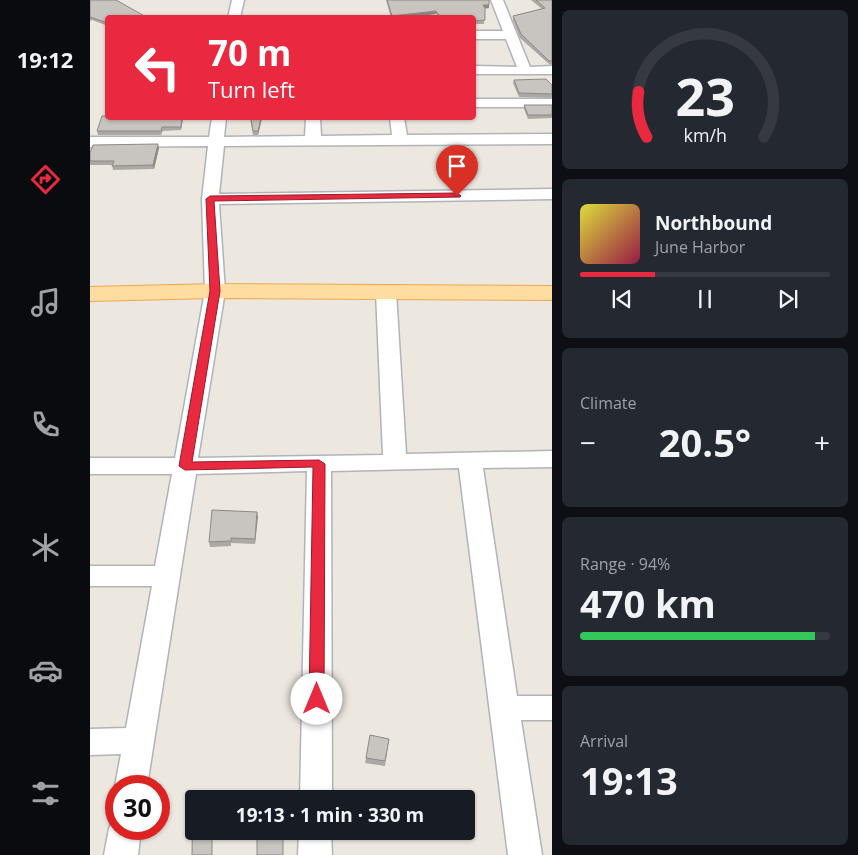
<!DOCTYPE html>
<html lang="en">
<head>
<meta charset="utf-8">
<style>
  :root { --surface:#171b24; --page:#242831; --text:#f1f3f6; --muted:#9ea1a6; --line:#363941; --accent:#e9293f }
  body { margin:0; font-family:"Open Sans",sans-serif; background:var(--page); color:var(--text); height:100vh; display:flex; flex-direction:column; font-size:19px; white-space:nowrap }
  * { box-sizing:border-box; margin:0 }
  p { font-size:16px; color:var(--muted) }
  .icon { flex:none; width:28px; height:28px; fill:none; stroke:currentColor; stroke-width:2; stroke-linecap:round; stroke-linejoin:round }
  .map { position:relative; flex:1; overflow:hidden }
  .sheet { display:flex; flex-direction:column; gap:10px; padding:10px; background:#0d0f14; width:306px }
  .sheet>* { flex:none }
  .guide { position:absolute; left:15px; top:15px; width:371px; height:105px; border-radius:5px; box-shadow:0 1px 4px #0004; background:#e9293f; color:#fff; overflow:hidden }
  .speed { position:absolute; left:15px; top:775px; display:flex; gap:10px; font-size:25px; font-weight:700; text-align:center }
  .speed>* { display:grid; place-content:center; width:65px; height:65px; border-radius:50%; background:var(--surface); box-shadow:0 1px 4px #0004; line-height:1 }
  .speed .limit { border:8px solid #d22; background:#fff; color:#111 }
  .pin { position:absolute; display:grid; place-items:center; width:42px; height:42px; color:#fff; margin:-51px -21px; border-radius:50% 50% 50% 0; rotate:-45deg; box-shadow:0 0 5px #0007 }
  .pin .icon { rotate:45deg }
  .me { position:absolute; width:55px; margin:-28px; rotate:0deg; stroke-linejoin:round; filter:drop-shadow(0 0 4px #0008) }
  .turn { display:flex; align-items:center; gap:18px; height:105px; padding:0 20px; font-size:22px }
  .turn .icon { width:65px; height:65px; stroke-width:2.5 }
  .turn b { display:block; font-size:35px; line-height:42px }
  .big { font-size:38px; font-weight:700; line-height:1.1 }
  .sheet .widget { flex:1; display:flex; flex-direction:column; justify-content:center; gap:8px; min-width:0; padding:0 18px; border-radius:8px; background:var(--page) }
  .sheet .dial { align-items:center; gap:0 }
  .dial svg { height:130px; overflow:visible; fill:none; stroke:var(--line); stroke-width:7; stroke-linecap:round; text-anchor:middle }
  .dial text { fill:var(--text); stroke:none }
  .song { display:flex; align-items:center; gap:15px }
  .cover { width:60px; height:60px; border-radius:8px; background:linear-gradient(135deg,hsl(60 70% 55%),hsl(340 70% 35%)) }
  .played { height:5px; border-radius:2px; background:linear-gradient(90deg,var(--accent) 30%,var(--line) 30%) }
  .keys { display:flex; justify-content:space-around; direction:ltr }
  .heat { display:flex; justify-content:space-between; align-items:center; font-size:28px; direction:ltr }
  .charge { height:8px; border-radius:4px; background:linear-gradient(90deg,#34c759 94%,var(--line) 0) }
  .trip { position:absolute; left:95px; top:790px; width:290px; height:50px; border-radius:5px; background:var(--surface); box-shadow:0 1px 4px #0004; font-weight:700; line-height:50px; text-align:center }
  main { display:flex; flex:1; min-height:0 }
  .menu { display:flex; flex-direction:column; width:90px; justify-content:space-around; align-items:center; background:#090b0e; color:var(--muted) }
  .menu .icon { width:35px; height:35px }
  .menu .on { color:var(--accent) }
  .menu b { font-size:22px; color:var(--text) }
  .map>svg:first-child { display:block }
  .lines { fill:none; stroke-linecap:round; stroke-linejoin:round }
  .street-casing { stroke:#b0b4b8; stroke-width:3 }
  .primary-casing { stroke:#f1a653; stroke-width:2 }
  .street { fill:#fff; fill-rule:evenodd }
  .primary { fill:#ffdda1; fill-rule:evenodd }
  .wall { fill:#aca9a4 }
  .shaded-wall { fill:#8c8986 }
  .building { fill:#c8c4bf; stroke:#8c8986 }
  .route { fill:#e9293f; stroke:#971b29 }
</style>
</head>
<body>
<main>
<nav class="menu">
<b>19:12</b>
<svg class="icon on" aria-label="directions" viewBox="0 0 24 24"><path d="M12 3l9 9-9 9-9-9zM9 14v-3h6M13 9l2 2-2 2"/></svg>
<svg class="icon" aria-label="music" viewBox="0 0 24 24"><path d="M9 18V5l10-2v13"/><circle cx="6" cy="18" r="3"/><circle cx="16" cy="16" r="3"/></svg>
<svg class="icon" aria-label="phone" viewBox="0 0 24 24"><path d="M5 4h4l2 5-3 2q2 4 5 5l2-3 5 2v4C11 20 4 13 5 4z"/></svg>
<svg class="icon" aria-label="climate" viewBox="0 0 24 24"><path d="M12 3v18M4 7l16 10M4 17L20 7"/></svg>
<svg class="icon" aria-label="car" viewBox="0 0 24 24"><path d="M5 17H2v-5l4-1 3-4h7l3 4 3 1v5h-3M9 17h6M6 11h13"/><circle cx="7" cy="17" r="2"/><circle cx="17" cy="17" r="2"/></svg>
<svg class="icon" aria-label="filters" viewBox="0 0 24 24"><path d="M4 7h16M4 17h16"/><circle cx="9" cy="7" r="2"/><circle cx="15" cy="17" r="2"/></svg>
</nav>
<div class="map">
<svg width="462" height="855" viewBox="0 0 462 855">
  <rect width="100%" height="100%" fill="#ece7df"/>
  <g class="lines">
    <g class="street-casing">
      <path id="street" d="M142 0H154L150 18H138Z
        M401 0H413L440 67 462 66V74H384V66L427 67 416 39H384V31H413Z
        M384 99H462V107H384Z
        M122 118H136L134 137 215 136 216 118H230L231 136 302 135 300 118H314L317 135 462 134V144L134 146 129 194 462 189V199L129 204 135 291 108 458 293 455 286 292 289 288 296 286 303 288 306 292 316 454 462 451V467L393 468 427 696H462V720H431L452 855H418L369 468 241 471 242 799H210L217 471 106 474 57 786H26V788L25 786 31 754 0 755V729L36 728 62 586H0V566H65L82 474H0V458H85L115 291 112 199 118 146 0 147V137H119Z
        M26 817V829H51L48 855H14L19 829 23 818Z
        M209 831H241L242 855H208Z"/>
    </g>
    <g class="primary-casing">
      <path id="primary" d="M125 284 462 286V300L125 298 0 301V287Z"/>
    </g>
    <use href="#street" class="street"/>
    <use href="#primary" class="primary"/>
  </g>
  <path class="wall" d="M0 0 18 18V26L2 20 0 21Z
    M296 0H399V8H395L394 24H384V18H349L346 14 315 18H301Z
    M441 0H462V65L459 64 430 38 423 20V16L452 9Z
    M424 80 462 85V98L429 97 423 83Z
    M434 105H462V118L438 119 434 109Z
    M18 118H93L91 130 73 131 71 135H8L7 131Z
    M160 118H172L168 135H163Z
    M69 148 64 169 23 170 22 165H0V153Z
    M167 512 165 544 141 543V546L120 547 119 542Z
    M299 739 295 766 275 763 276 758Z"/>
  <path class="shaded-wall" d="M393 5H399V8L393 9Z
    M346 11V14L315 18H302V16Z
    M92 118H93L91 130V127Z
    M171 118H172L168 135V131Z
    M68 144 69 148 64 169 63 165Z
    M167 512 168 517 165 544V539Z"/>
  <path class="building" d="M0 0H26L58 18H18V23L0 17Z
    M297 0H399V5H393L395 8V20L384 21V18H351L346 11 302 16Z
    M446 0H462V61H459L431 34 423 16 455 8Z
    M456 79 462 85V94L429 93 424 80Z
    M434 105H462V115H438Z
    M12 116H18V118H92L91 127H72L71 131H7Z
    M161 118H171L168 131H163Z
    M68 144 63 165 22 166 24 161H0V153L3 145Z
    M122 510 167 512 165 539 141 538V541L119 542Z
    M280 735 299 739 295 761 276 758Z
    M103 792H122V799H104V831H122V855H102Z
    M167 831H193V855H167Z"/>
  <path class="route" d="M367 193 371 196 370 197 124 201 130 291 102 462 229 460 235 464 234 699 232 704 227 706 221 704 219 699 223 467 95 470 89 466 120 291 116 199 120 196Z"/>
</svg>
<div class="speed"><div class="limit">30</div></div>
<div class="pin" style="left:367px;top:196px;background:#d93025"><svg class="icon" aria-label="arrive" viewBox="0 0 24 24"><path d="M6 21V4h12l-3 4 3 4H6"/></svg></div>
<svg class="me" style="left:227px;top:699px" viewBox="-20 -20 40 40"><circle r="19" fill="#fff"/><path d="M0-13L10 11 0 6-10 11z" fill="#e9293f"/></svg>
<div class="trip">19:13 · 1 min · 330 m</div>
<div class="guide">
<div class="turn"><svg class="icon" aria-label="left" viewBox="0 0 24 24"><path d="M17 20v-9H6M10 6l-5 5 5 5"/></svg><div><b>70 m</b>Turn left</div></div>
</div>
</div>
<section class="sheet">
<div class="widget dial"><svg viewBox="0 0 100 80">
<path d="M14 69A42 42 0 1 1 86 69"/>
<path d="M14 69A42 42 0 0 1 9 41" stroke="#e9293f"/>
<text x="50" y="56" font-size="32" font-weight="700">23</text>
<text x="50" y="72" font-size="11">km/h</text>
</svg></div>
<div class="widget">
<div class="song"><i class="cover"></i><div><b>Northbound</b><p>June Harbor</p></div></div>
<div class="played"></div>
<div class="keys"><svg class="icon" aria-label="previous" viewBox="0 0 24 24"><path d="M18 5L8 12l10 7zM5 5v14"/></svg><svg class="icon" aria-label="pause" viewBox="0 0 24 24"><path d="M8 5v14M16 5v14"/></svg><svg class="icon" aria-label="next" viewBox="0 0 24 24"><path d="M6 5l10 7-10 7zM19 5v14"/></svg></div>
</div>
<div class="widget"><p>Climate</p>
<div class="heat"><a>−</a><b class="big">20.5°</b><a>+</a></div>
</div>
<div class="widget"><p>Range · 94%</p><b class="big">470 km</b><div class="charge"></div></div>
<div class="widget"><p>Arrival</p><b class="big">19:13</b></div>
</section>
</main>
</body>
</html>
